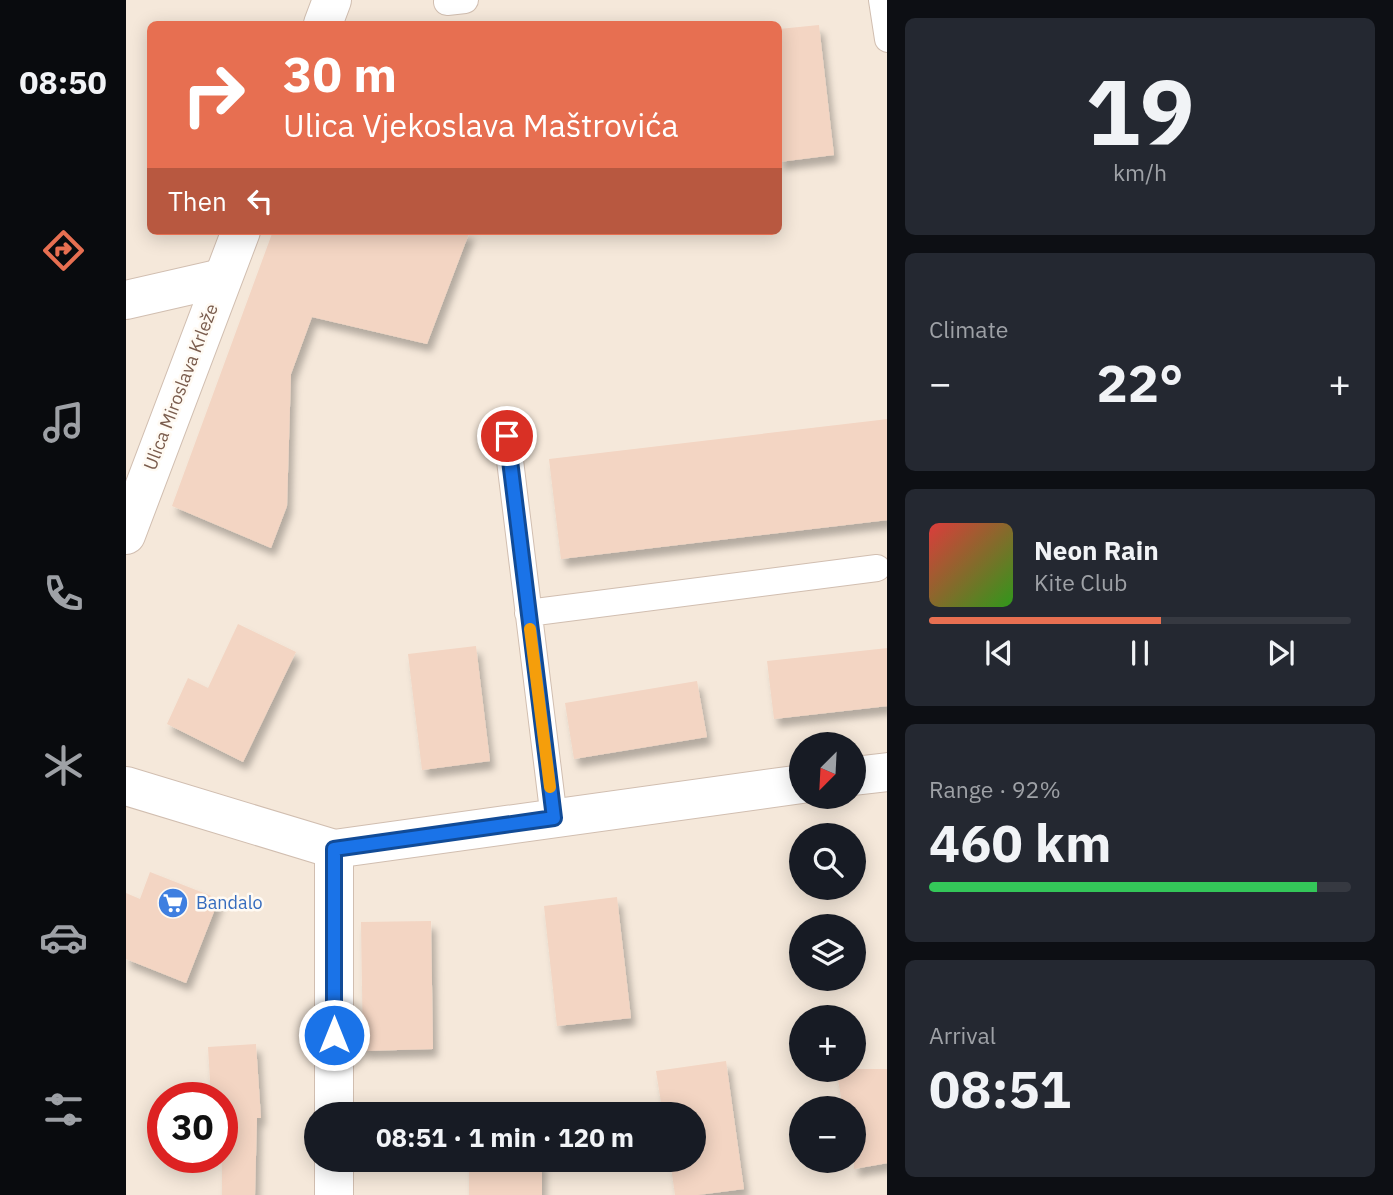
<!DOCTYPE html>
<html lang="en">
<head>
<meta charset="utf-8">
<style>
  :root { --surface:#171b24; --page:#242831; --text:#f1f3f6; --muted:#9ea1a6; --line:#363941; --accent:#e76f51 }
  body { margin:0; font-family:"IBM Plex Sans",sans-serif; background:var(--page); color:var(--text); height:100vh; display:flex; flex-direction:column; font-size:26px; white-space:nowrap }
  * { box-sizing:border-box; margin:0 }
  p { font-size:23px; color:var(--muted) }
  .icon { flex:none; width:38px; height:38px; fill:none; stroke:currentColor; stroke-width:2; stroke-linecap:round; stroke-linejoin:round }
  .map { position:relative; flex:1; overflow:hidden }
  .details { display:flex; flex-direction:column; gap:18px; padding:18px; background:#0d0f14; width:506px }
  .details>* { flex:none }
  .top-card { position:absolute; left:21px; top:21px; width:635px; height:214px; border-radius:10px; box-shadow:0 4px 18px #0003; background:#e76f51; color:#fff; overflow:hidden }
  .needle { width:46px; rotate:204deg }
  .controls { position:absolute; left:663px; top:732px; display:grid; gap:14px }
  .controls a { display:grid; place-items:center; width:77px; height:77px; border-radius:50%; background:var(--surface); box-shadow:0 4px 18px #0003; font-size:35px }
  .speed { position:absolute; left:21px; top:1082px; display:flex; gap:14px; font-size:35px; font-weight:700; text-align:center }
  .speed>* { display:grid; place-content:center; width:91px; height:91px; border-radius:50%; background:var(--surface); box-shadow:0 4px 18px #0003; line-height:1 }
  .speed .limit { border:10px solid #d22; background:#fff; color:#111 }
  .pin { position:absolute; display:grid; place-items:center; width:60px; height:60px; color:#fff; margin:-30px; border:4px solid #fff; border-radius:50%; box-shadow:0 2px 7px #0007 }
  .me { position:absolute; width:77px; margin:-38px; rotate:0deg; stroke-linejoin:round; filter:drop-shadow(0 0 5px #0008) }
  .turn { display:flex; align-items:center; gap:24px; height:147px; padding:0 21px; font-size:32px }
  .turn .icon { width:91px; height:91px; stroke-width:2.5 }
  .turn b { display:block; font-size:49px; line-height:60px }
  .then { display:flex; align-items:center; height:66px; padding:0 21px; background:#0003; gap:14px; font-size:26px }
  .big { font-size:52px; font-weight:800; line-height:1.1 }
  .details .tile { flex:1; display:flex; flex-direction:column; justify-content:center; gap:10px; min-width:0; padding:0 24px; border-radius:10px; background:var(--page) }
  .details .dial { align-items:center; gap:0 }
  .dial b { font-size:91px; line-height:1 }
  .song { display:flex; align-items:center; gap:21px }
  .cover { width:84px; height:84px; border-radius:10px; background:linear-gradient(135deg,hsl(0 70% 55%),hsl(110 70% 35%)) }
  .played { height:7px; border-radius:4px; background:linear-gradient(90deg,var(--accent) 55%,var(--line) 55%) }
  .keys { display:flex; justify-content:space-around; direction:ltr }
  .heat { display:flex; justify-content:space-between; align-items:center; font-size:38px; direction:ltr }
  .charge { height:10px; border-radius:5px; background:linear-gradient(90deg,#34c759 92%,var(--line) 0) }
  .trip { position:absolute; left:178px; top:1102px; width:402px; height:70px; border-radius:35px; background:var(--surface); box-shadow:0 4px 18px #0003; font-weight:800; line-height:70px; text-align:center }
  main { display:flex; flex:1; min-height:0 }
  .menu { display:flex; flex-direction:column; width:126px; justify-content:space-around; align-items:center; background:#090b0e; color:var(--muted) }
  .menu .icon { width:49px; height:49px }
  .menu .current { color:var(--accent) }
  .menu b { font-size:32px; color:var(--text) }
  .map>svg:first-child { display:block }
  .residential { fill:#f5e8da; fill-rule:evenodd }
  .building { fill:#f3d5c3; filter:url(#shadow) }
  .lines { fill:none; stroke-linecap:round; stroke-linejoin:round }
  .service-casing { stroke:#d1beb0; stroke-width:28 }
  .minor-casing { stroke:#d1beb0; stroke-width:40 }
  .tertiary-casing { stroke:#d1beb0; stroke-width:40 }
  .service { stroke:#fff; stroke-width:26 }
  .minor { stroke:#fff; stroke-width:38 }
  .tertiary { stroke:#fff; stroke-width:38 }
  .route-casing { stroke:#114b97; stroke-width:18 }
  .route { stroke:#1a73e8; stroke-width:12 }
  .slow { stroke:#f59e0b; stroke-width:12 }
  .labels { text-anchor:middle; stroke-width:5; stroke-linejoin:round; paint-order:stroke }
  .street-label { font-size:18px; fill:#7a5c4d; stroke:#fffaf3 }
  .shop-label { font-size:18px; fill:#366cbe; stroke:#fffaf3; text-anchor:start }
</style>
</head>
<body>
<main>
<nav class="menu">
<b>08:50</b>
<svg class="icon current" aria-label="directions" viewBox="0 0 24 24"><path d="M12 3l9 9-9 9-9-9zM9 14v-3h6M13 9l2 2-2 2"/></svg>
<svg class="icon" aria-label="music" viewBox="0 0 24 24"><path d="M9 18V5l10-2v13"/><circle cx="6" cy="18" r="3"/><circle cx="16" cy="16" r="3"/></svg>
<svg class="icon" aria-label="phone" viewBox="0 0 24 24"><path d="M5 4h4l2 5-3 2q2 4 5 5l2-3 5 2v4C11 20 4 13 5 4z"/></svg>
<svg class="icon" aria-label="climate" viewBox="0 0 24 24"><path d="M12 3v18M4 7l16 10M4 17L20 7"/></svg>
<svg class="icon" aria-label="car" viewBox="0 0 24 24"><path d="M5 17H2v-5l4-1 3-4h7l3 4 3 1v5h-3M9 17h6M6 11h13"/><circle cx="7" cy="17" r="2"/><circle cx="17" cy="17" r="2"/></svg>
<svg class="icon" aria-label="filters" viewBox="0 0 24 24"><path d="M4 7h16M4 17h16"/><circle cx="9" cy="7" r="2"/><circle cx="15" cy="17" r="2"/></svg>
</nav>
<div class="map">
<svg width="762" height="1195" viewBox="0 0 762 1195">
  <defs>
    <filter id="shadow"><feDropShadow dx="4.5" dy="8" stdDeviation="3.5" flood-color="#0004"/></filter>
  </defs>
  <rect width="100%" height="100%" fill="#fdf6ec"/>
  <path class="residential" d="M0 0H761V1195H0ZM24 24H653V231H24ZM676 744H728V796H676ZM676 835H728V887H676ZM676 926H728V978H676ZM676 1017H728V1069H676ZM37 1097H96V1157H37ZM676 1108H728V1160H676ZM191 1115H569V1160H191Z"/>
  <path class="building" d="M693 25 708 155 653 162V29Z
    M147 231H344L301 344 186 317 165 374 161 506 145 548 46 506Z
    M762 419V520L435 559 423 459Z
    M112 624 170 652 117 762 41 724 62 678 82 688Z
    M350 646 364 761 296 770 282 654Z
    M762 648V706L648 719 641 661Z
    M571 681 581 737 448 759 439 703Z
    M24 872 93 899 60 983 0 959V893L14 899Z
    M491 897 505 1018 431 1026 418 906Z
    M305 921 307 1049 237 1051 235 922Z
    M130 1044 135 1118H131L129 1195H96V1097H85L82 1047Z
    M600 1061 618 1189 572 1195H549L544 1160H569V1115H537L530 1071Z
    M710 1069H762V1163L728 1169V1108H717Z
    M343 1103H416V1115H343Z
    M343 1160H416V1195H343Z"/>
  <g class="lines">
    <g class="service-casing">
      <path id="service" d="M756 0 762 39
        M321 2 339 0
        M381 436 428 819
        M402 613 751 568"/>
    </g>
    <g class="minor-casing">
      <path id="minor" d="M0 300 96 278
        M728 776 762 772
        M0 786 208 849 676 784
        M208 1115V849
        M208 1195V1160"/>
    </g>
    <g class="tertiary-casing">
      <path id="tertiary" d="M197 24 206 0
        M0 535 115 231"/>
    </g>
    <use href="#service" class="service"/>
    <use href="#minor" class="minor"/>
    <use href="#tertiary" class="tertiary"/>
  </g>
  <g class="lines">
    <g class="route-casing">
      <path id="route" d="M208 1035V849L428 818 381 436"/>
    </g>
    <use href="#route" class="route"/>
    <path class="slow" d="M404 629 424 787"/>
  </g>
  <defs>
    <g id="supermarket-disc" transform="scale(1.575)"><circle r="9.5" fill="#3f7fe0" stroke="#fffaf3"/><path d="M-6-5.5h2.5l.6 2H6L4.5 2H-2.5L-4.4-4H-6ZM-1.5 3.2a1.3 1.3 0 1 0 .1 0ZM3 3.2a1.3 1.3 0 1 0 .1 0Z" fill="#fff"/></g>
  </defs>
  <g fill-rule="evenodd">
    <use href="#supermarket-disc" x="47" y="903"/>
  </g>
  <g class="labels">
    <g class="street-label">
      <text transform="translate(55 387) rotate(-69)" y="6">Ulica Miroslava Krleže</text>
    </g>
    <g class="shop-label">
      <text x="70" y="909">Bandalo</text>
    </g>
  </g>
</svg>
<div class="controls">
<a><svg class="needle" viewBox="-14 -14 28 28"><path d="M0-13l5 13h-10z" fill="#e53935"/><path d="M0 13l5-13h-10z" fill="#9ea1a6"/></svg></a>
<a><svg class="icon" aria-label="search" viewBox="0 0 24 24"><circle cx="10" cy="10" r="6"/><path d="M15 15l6 6"/></svg></a>
<a><svg class="icon" aria-label="layers" viewBox="0 0 24 24"><path d="M12 4l9 5-9 5-9-5zM3 14l9 5 9-5"/></svg></a>
<a>+</a>
<a>−</a>
</div>
<div class="speed"><div class="limit">30</div></div>
<div class="pin" style="left:381px;top:436px;background:#d93025"><svg class="icon" aria-label="arrive" viewBox="0 0 24 24"><path d="M6 21V4h12l-3 4 3 4H6"/></svg></div>
<svg class="me" style="left:208px;top:1035px" viewBox="-20 -20 40 40"><circle r="17" fill="#1a73e8" stroke="#fff" stroke-width="3"/><path d="M0-11L8 9 0 5-8 9z" fill="#fff"/></svg>
<div class="trip">08:51 · 1 min · 120 m</div>
<div class="top-card">
<div class="turn"><svg class="icon" aria-label="right" viewBox="0 0 24 24"><path d="M7 20v-9h11M14 6l5 5-5 5"/></svg><div><b>30 m</b>Ulica Vjekoslava Maštrovića</div></div>
<div class="then">Then<svg class="icon" aria-label="left" viewBox="0 0 24 24"><path d="M17 20v-9H6M10 6l-5 5 5 5"/></svg></div>
</div>
</div>
<section class="details">
<div class="tile dial"><b>19</b><p>km/h</p></div>
<div class="tile"><p>Climate</p>
<div class="heat"><a>−</a><b class="big">22°</b><a>+</a></div>
</div>
<div class="tile">
<div class="song"><i class="cover"></i><div><b>Neon Rain</b><p>Kite Club</p></div></div>
<div class="played"></div>
<div class="keys"><svg class="icon" aria-label="previous" viewBox="0 0 24 24"><path d="M18 5L8 12l10 7zM5 5v14"/></svg><svg class="icon" aria-label="pause" viewBox="0 0 24 24"><path d="M8 5v14M16 5v14"/></svg><svg class="icon" aria-label="next" viewBox="0 0 24 24"><path d="M6 5l10 7-10 7zM19 5v14"/></svg></div>
</div>
<div class="tile"><p>Range · 92%</p><b class="big">460 km</b><div class="charge"></div></div>
<div class="tile"><p>Arrival</p><b class="big">08:51</b></div>
</section>
</main>
</body>
</html>
